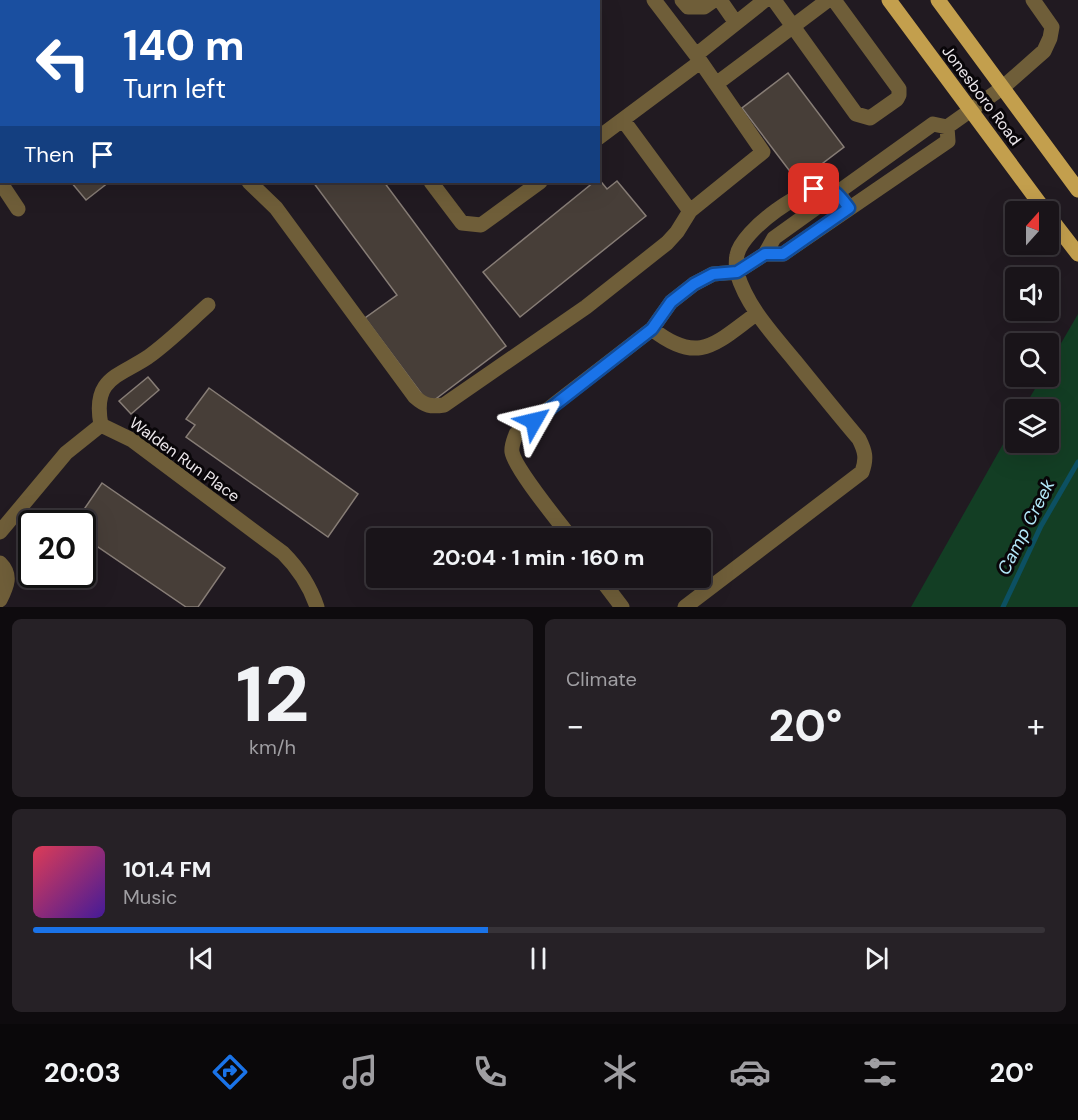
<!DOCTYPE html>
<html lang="en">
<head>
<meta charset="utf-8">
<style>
  :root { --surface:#191419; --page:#262126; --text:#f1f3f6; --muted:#9f9ea2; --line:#373338; --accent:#1a73e8 }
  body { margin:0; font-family:"DM Sans",sans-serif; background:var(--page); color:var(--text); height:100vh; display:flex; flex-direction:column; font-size:22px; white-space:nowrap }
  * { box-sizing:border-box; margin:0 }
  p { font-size:20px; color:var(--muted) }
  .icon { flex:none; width:33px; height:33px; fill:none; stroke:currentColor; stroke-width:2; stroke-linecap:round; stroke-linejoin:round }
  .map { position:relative; height:607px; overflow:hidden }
  .sheet { display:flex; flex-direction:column; gap:12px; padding:12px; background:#0e0b0e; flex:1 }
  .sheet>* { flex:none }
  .guide { position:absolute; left:0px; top:0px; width:600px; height:183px; box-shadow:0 6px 24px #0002,0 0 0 2px var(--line); background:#1a4fa0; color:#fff; overflow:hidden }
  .needle { width:39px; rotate:21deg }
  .fabs { position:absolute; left:1005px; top:201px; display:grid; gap:12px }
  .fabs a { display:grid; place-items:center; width:54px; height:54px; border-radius:6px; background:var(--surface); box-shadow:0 6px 24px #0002,0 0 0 2px var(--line); font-size:30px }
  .speed { position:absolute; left:18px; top:510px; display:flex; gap:12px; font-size:30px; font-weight:700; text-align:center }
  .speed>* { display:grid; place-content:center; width:78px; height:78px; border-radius:50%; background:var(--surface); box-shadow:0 6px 24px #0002,0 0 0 2px var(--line); line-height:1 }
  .speed .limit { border:3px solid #111; border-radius:9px; background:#fff; color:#111 }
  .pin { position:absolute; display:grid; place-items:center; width:51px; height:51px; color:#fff; margin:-26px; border-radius:12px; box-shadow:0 3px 9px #0006 }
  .me { position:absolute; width:66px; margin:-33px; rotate:53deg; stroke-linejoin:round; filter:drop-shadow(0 0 4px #0008) }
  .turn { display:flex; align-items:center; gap:21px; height:126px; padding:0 24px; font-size:27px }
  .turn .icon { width:78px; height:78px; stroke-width:2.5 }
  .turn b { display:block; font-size:42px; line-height:51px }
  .then { display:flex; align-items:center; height:57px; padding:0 24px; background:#0003; gap:12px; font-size:22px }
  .big { font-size:45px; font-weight:700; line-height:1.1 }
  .sheet .card { flex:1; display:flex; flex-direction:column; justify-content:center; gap:9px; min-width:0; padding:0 21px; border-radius:9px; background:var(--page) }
  .sheet .dial { align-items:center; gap:0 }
  .dial b { font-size:78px; line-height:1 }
  .song { display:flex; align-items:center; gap:18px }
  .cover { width:72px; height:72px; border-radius:9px; background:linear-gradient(135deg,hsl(350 70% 55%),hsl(260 70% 35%)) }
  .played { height:6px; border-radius:3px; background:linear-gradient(90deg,var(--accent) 45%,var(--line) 45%) }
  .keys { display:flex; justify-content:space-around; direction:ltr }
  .heat { display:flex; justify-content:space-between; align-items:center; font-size:33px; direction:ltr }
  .sheet .tiles { flex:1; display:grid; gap:12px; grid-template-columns:1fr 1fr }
  .card:last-child { grid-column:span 2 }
  .trip { position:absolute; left:366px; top:528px; width:345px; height:60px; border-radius:6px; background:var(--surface); box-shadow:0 6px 24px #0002,0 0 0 2px var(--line); font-weight:700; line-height:60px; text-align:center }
  .menu { display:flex; height:96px; justify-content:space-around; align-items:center; background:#0a080a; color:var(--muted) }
  .menu .icon { width:42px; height:42px }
  .menu .active { color:var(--accent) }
  .menu b { font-size:27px; color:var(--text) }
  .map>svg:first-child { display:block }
  .green { fill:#133e24 }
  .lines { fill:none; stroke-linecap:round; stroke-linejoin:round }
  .stream { stroke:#0c5062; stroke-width:5 }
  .building { fill:#473e38; stroke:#877d76; stroke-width:1.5 }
  .minor { stroke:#6f5e39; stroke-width:15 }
  .major { stroke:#c39f4d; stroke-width:15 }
  .route-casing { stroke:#114b97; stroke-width:15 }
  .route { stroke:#1a73e8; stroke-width:10 }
  .labels { text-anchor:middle; stroke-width:6; stroke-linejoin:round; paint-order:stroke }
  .street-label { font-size:16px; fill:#ede8ec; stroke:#090609 }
  .water-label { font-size:18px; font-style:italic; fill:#b3e8f9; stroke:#090609 }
</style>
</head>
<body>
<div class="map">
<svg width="1078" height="607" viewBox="0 0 1078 607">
  <rect width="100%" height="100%" fill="#211a21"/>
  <path class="green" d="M1078 314V607H911L1015 423 1016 442H1048V410L1023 409 1042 377 1048 376 1049 364Z"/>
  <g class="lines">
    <path class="stream" d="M1003 607 1041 526 1078 462"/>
  </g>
  <path class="building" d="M216 0H263L264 2H214Z
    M290 0H363L361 2Z
    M788 73 844 147 798 182 742 108Z
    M598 178 607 189 617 181 646 216 520 317 483 272 594 182H598Z
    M71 182H109L86 200Z
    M313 182H384L506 346 429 404 365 318 397 295Z
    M148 377 159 390 131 414 119 401Z
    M209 388 358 494 328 537 186 437 195 425 186 419Z
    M102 483 225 568 198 607H186L82 536V524H74Z"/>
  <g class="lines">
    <path class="minor" d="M63 0V2
      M153 0 154 2
      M682 0 688 7H704L714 0
      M720 0 736 23
      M774 0 856 114 870 118 897 99 899 95V89L834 0
      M6 2 8 0
      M435 2 437 0
      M696 55 765 0
      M716 84 828 0
      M0 105H2
      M623 120 690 211
      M933 124 947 127 948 141 783 254H765L774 238Z
      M947 127 1002 88 1044 51 1050 38 1052 27 1033 0
      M598 138 700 62
      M0 182 18 209
      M249 182 276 208 415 397C425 406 431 407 444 405L586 307 667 243 677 232 690 211 763 152 696 55 654 0
      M431 182 462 223 481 225 540 182
      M652 329C699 366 716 343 756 314
      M101 425 132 440 283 553C299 569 310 586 317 607
      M101 425C92 378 118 377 148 357 169 342 189 322 208 305
      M0 532 66 453 101 425
      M571 538C559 522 515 469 512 452 511 446 514 440 516 434L652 329 671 302 694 284 713 274 737 272 765 254
      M0 563C12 575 7 586 0 600
      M600 578 622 607
      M685 607 862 472C867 458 865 451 859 439 837 413 816 387 795 361 773 334 747 307 737 273 736 268 736 259 737 255 742 230 806 183 830 189 839 192 844 201 849 208"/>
    <path class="major" d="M889 0 1046 212
      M938 0 1078 190
      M1048 215 1078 254"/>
  </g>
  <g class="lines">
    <g class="route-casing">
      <path id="route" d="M534 421 652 329 671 302 694 284 713 274 737 272 765 254H783L849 208C837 192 835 188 814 189"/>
    </g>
    <use href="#route" class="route"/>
  </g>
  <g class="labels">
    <g class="street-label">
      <text transform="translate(982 95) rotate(53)" y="6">Jonesboro Road</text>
      <text transform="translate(185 459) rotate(36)" y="6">Walden Run Place</text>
    </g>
    <g class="water-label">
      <text transform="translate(1026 527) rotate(-63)" y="6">Camp Creek</text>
    </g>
  </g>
</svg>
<div class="fabs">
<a><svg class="needle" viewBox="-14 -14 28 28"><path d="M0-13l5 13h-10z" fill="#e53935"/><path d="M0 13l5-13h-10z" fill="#9f9ea2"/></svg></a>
<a><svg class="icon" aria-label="sound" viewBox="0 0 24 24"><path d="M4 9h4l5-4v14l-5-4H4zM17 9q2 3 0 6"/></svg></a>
<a><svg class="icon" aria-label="search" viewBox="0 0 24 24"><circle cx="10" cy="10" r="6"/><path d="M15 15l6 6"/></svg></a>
<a><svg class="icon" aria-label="layers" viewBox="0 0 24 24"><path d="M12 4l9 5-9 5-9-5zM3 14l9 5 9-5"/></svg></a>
</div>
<div class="speed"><div class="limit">20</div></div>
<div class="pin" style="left:814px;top:189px;background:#d93025"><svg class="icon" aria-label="arrive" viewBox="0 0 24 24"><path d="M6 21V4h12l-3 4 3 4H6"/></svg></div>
<svg class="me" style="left:534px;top:421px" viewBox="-20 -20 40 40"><path d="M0-17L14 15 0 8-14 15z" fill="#1a73e8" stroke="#fff" stroke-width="4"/></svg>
<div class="trip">20:04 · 1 min · 160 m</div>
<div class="guide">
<div class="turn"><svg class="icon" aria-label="left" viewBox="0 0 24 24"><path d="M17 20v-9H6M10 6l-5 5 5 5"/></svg><div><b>140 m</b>Turn left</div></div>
<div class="then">Then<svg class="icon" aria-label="arrive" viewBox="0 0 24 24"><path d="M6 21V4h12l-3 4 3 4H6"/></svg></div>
</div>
</div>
<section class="sheet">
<div class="tiles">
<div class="card dial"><b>12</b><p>km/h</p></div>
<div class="card"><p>Climate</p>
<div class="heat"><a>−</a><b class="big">20°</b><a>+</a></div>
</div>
<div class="card">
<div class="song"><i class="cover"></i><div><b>101.4 FM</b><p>Music</p></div></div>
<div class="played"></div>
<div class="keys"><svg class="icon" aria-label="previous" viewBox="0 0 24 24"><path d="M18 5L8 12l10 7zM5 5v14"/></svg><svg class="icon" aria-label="pause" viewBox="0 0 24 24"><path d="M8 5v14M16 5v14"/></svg><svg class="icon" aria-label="next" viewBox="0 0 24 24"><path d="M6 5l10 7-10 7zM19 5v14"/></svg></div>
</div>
</div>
</section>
<nav class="menu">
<b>20:03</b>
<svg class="icon active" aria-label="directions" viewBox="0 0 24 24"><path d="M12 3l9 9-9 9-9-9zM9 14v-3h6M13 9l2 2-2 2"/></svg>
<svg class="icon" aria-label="music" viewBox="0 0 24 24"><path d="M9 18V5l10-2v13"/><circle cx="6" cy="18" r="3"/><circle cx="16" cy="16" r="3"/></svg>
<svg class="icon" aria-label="phone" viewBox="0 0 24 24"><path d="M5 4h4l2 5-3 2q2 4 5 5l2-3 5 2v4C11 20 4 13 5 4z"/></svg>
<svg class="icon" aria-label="climate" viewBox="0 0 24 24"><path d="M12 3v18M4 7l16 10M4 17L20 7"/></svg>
<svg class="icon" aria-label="car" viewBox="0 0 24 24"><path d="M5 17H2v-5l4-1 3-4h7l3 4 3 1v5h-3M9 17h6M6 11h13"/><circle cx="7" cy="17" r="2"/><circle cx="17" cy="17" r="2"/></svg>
<svg class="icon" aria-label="filters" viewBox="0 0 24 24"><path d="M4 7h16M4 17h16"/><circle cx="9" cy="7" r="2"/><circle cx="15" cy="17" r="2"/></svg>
<b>20°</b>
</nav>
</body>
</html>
